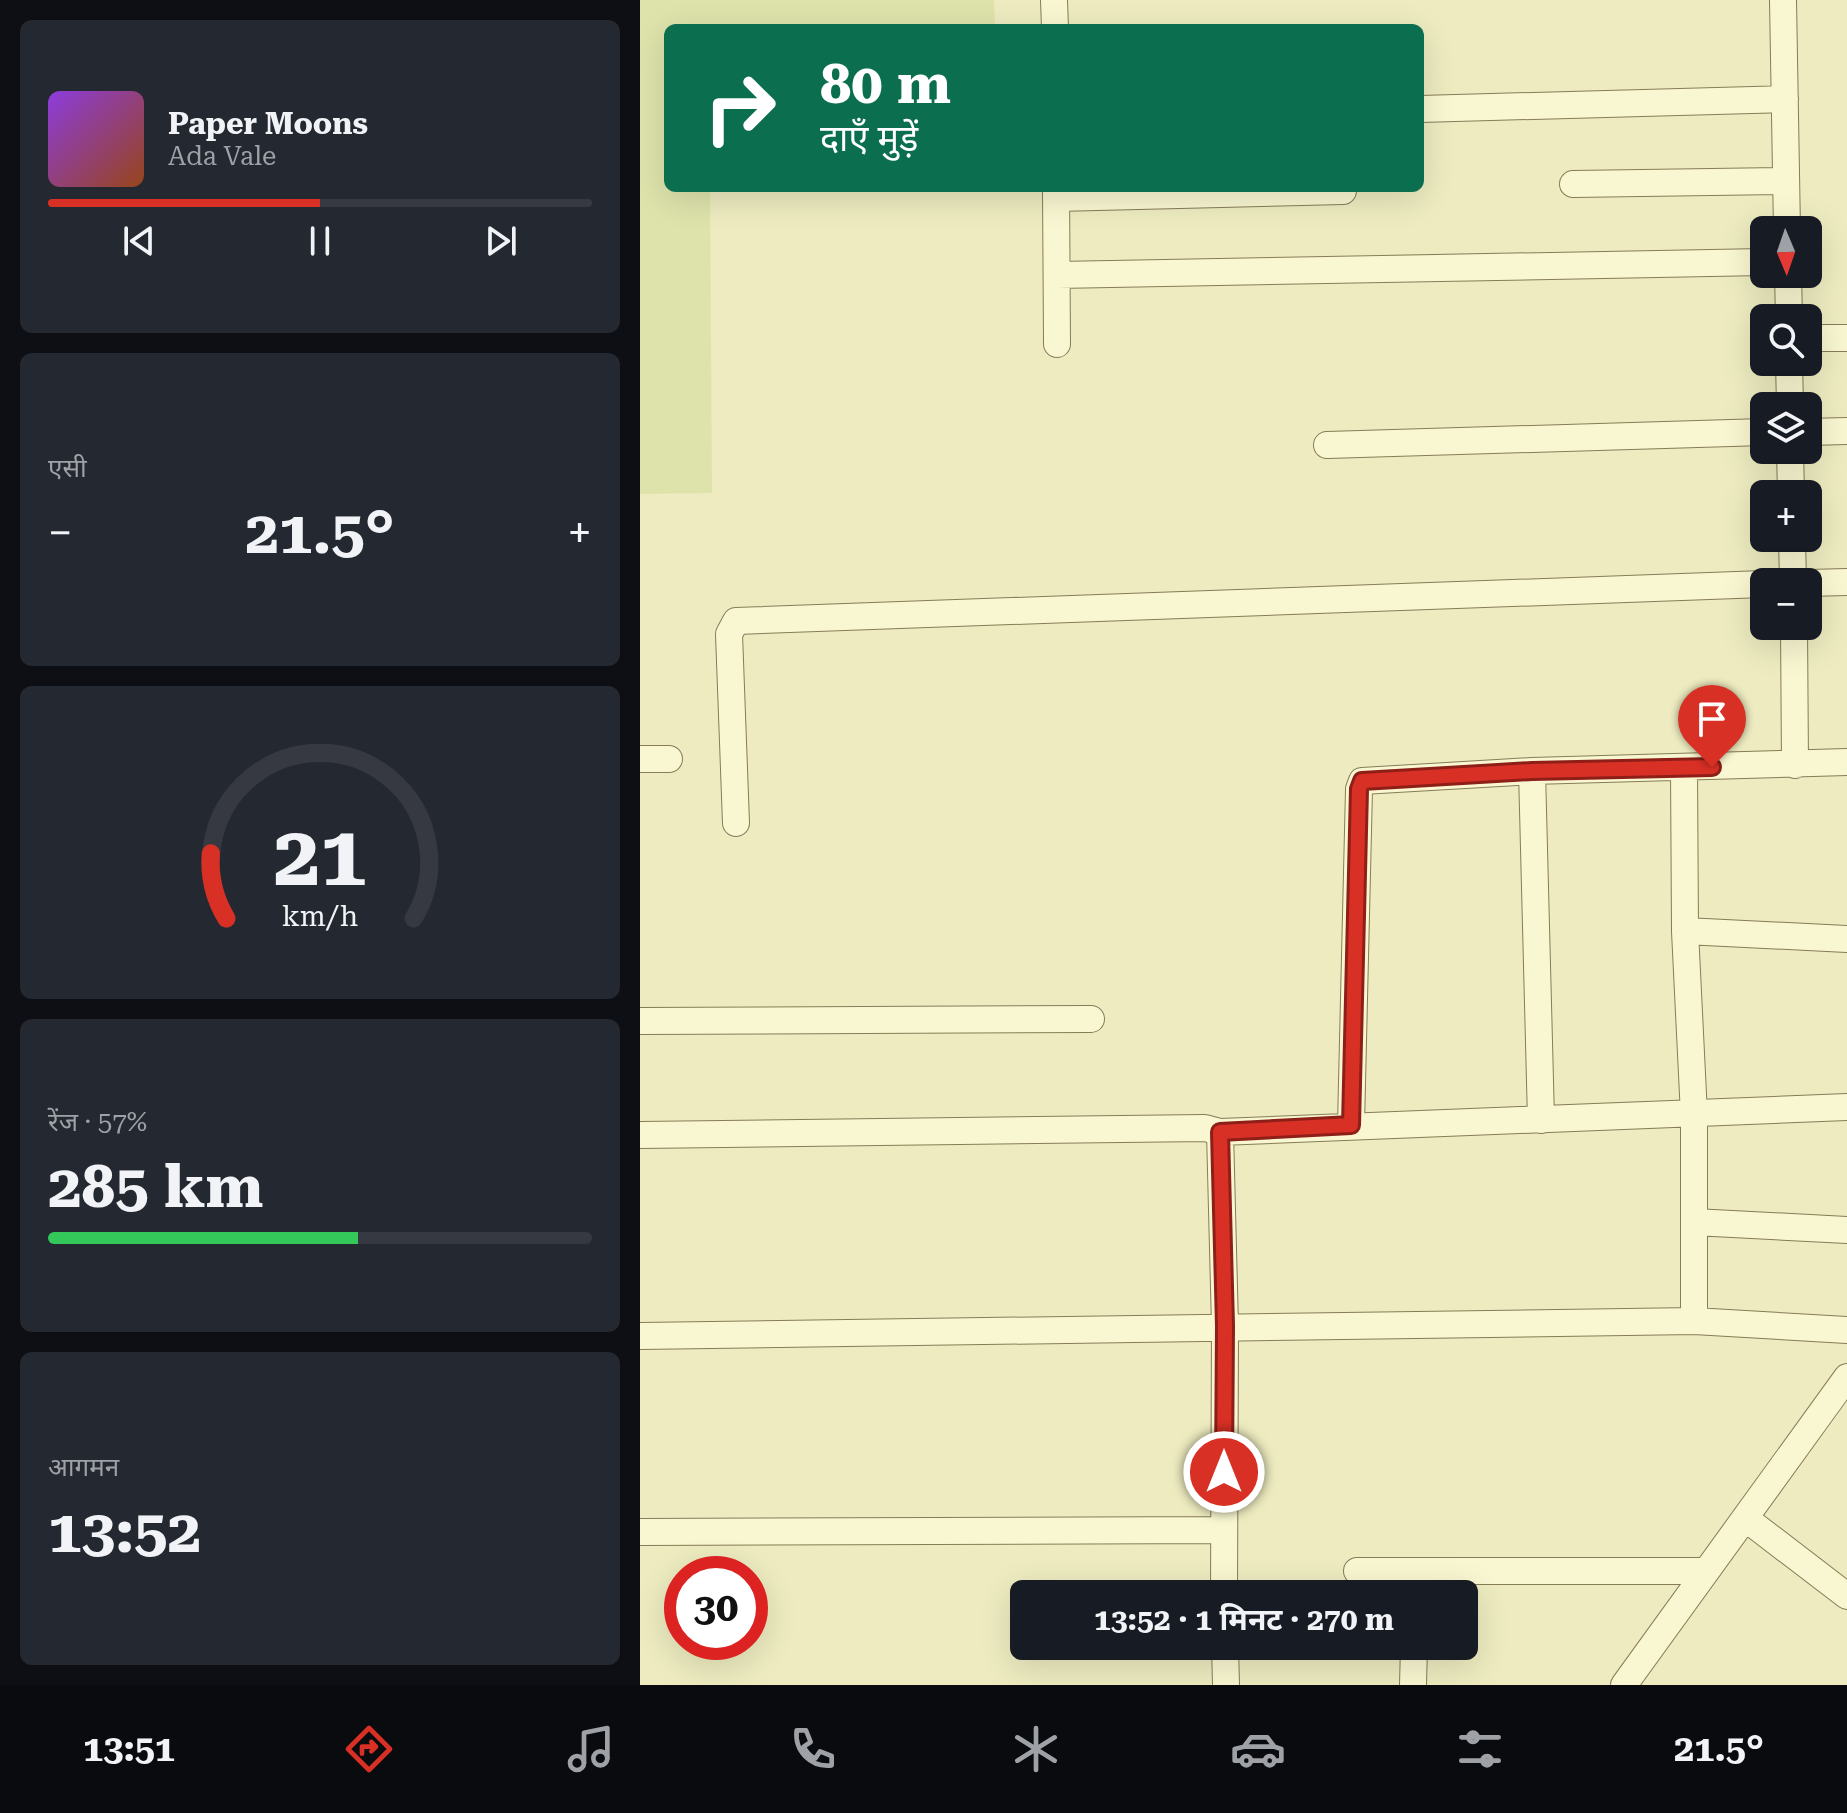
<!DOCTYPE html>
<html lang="hi">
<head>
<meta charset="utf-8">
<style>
  :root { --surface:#171b24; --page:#242831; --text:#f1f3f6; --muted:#9ea1a6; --line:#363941; --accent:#d93025 }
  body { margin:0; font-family:"Roboto Serif","Noto Sans Devanagari",serif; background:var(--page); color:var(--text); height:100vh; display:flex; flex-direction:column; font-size:30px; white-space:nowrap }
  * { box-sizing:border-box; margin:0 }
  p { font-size:26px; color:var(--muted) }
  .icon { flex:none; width:44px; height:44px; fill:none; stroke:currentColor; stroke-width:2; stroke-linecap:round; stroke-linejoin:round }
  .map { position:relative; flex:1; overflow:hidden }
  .panel { display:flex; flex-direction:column; gap:20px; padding:20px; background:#0d0f14; width:640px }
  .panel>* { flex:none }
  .banner { position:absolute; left:24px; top:24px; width:760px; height:168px; border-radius:12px; box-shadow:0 8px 32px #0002; background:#0b6e4f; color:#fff; overflow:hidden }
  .needle { width:52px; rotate:178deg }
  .fabs { position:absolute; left:1110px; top:216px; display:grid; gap:16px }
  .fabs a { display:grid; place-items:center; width:72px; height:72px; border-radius:12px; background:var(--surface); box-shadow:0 8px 32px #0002; font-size:40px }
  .speed { position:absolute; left:24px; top:1556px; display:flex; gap:16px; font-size:40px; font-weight:700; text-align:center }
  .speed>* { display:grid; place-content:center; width:104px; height:104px; border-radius:50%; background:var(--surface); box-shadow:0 8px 32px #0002; line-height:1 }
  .speed .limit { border:12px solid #d22; background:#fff; color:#111 }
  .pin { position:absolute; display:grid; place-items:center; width:68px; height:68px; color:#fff; margin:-82px -34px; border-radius:50% 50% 50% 0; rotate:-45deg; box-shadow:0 0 8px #0007 }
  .pin .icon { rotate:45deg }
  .me { position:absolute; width:88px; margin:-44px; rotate:0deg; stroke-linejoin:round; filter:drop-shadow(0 0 6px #0008) }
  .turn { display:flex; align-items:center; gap:28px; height:168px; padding:0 24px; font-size:36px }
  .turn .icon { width:104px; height:104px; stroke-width:2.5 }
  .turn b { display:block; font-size:56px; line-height:68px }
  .big { font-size:60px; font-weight:700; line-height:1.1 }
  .panel .card { flex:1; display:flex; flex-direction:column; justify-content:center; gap:12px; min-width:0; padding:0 28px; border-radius:12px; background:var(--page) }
  .panel .dial { align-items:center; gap:0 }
  .dial svg { height:208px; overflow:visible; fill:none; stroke:var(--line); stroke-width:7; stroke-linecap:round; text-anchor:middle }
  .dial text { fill:var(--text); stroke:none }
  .song { display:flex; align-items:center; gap:24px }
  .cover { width:96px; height:96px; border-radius:12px; background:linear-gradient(135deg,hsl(270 70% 55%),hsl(20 70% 35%)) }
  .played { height:8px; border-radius:4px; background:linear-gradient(90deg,var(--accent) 50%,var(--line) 50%) }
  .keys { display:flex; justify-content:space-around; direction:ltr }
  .heat { display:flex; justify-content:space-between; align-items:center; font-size:44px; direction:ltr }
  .charge { height:12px; border-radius:6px; background:linear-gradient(90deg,#34c759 57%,var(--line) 0) }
  .trip { position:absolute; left:370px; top:1580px; width:468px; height:80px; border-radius:12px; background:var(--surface); box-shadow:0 8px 32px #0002; font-weight:700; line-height:80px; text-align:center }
  .tabs { display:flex; height:128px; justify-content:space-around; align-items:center; background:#090b0e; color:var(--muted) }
  .tabs .icon { width:56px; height:56px }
  .tabs .active { color:var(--accent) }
  .tabs b { font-size:36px; color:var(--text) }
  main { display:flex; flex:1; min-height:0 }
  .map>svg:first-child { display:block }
  .farmland { fill:#dee3ac }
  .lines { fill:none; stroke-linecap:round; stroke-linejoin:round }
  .minor-casing { stroke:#867c57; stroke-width:28 }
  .minor { stroke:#f9f7d1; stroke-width:26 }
  .route-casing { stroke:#8d1f18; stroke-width:20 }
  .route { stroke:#d93025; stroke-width:14 }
</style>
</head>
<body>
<main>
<section class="panel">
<div class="card">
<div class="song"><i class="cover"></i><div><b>Paper Moons</b><p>Ada Vale</p></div></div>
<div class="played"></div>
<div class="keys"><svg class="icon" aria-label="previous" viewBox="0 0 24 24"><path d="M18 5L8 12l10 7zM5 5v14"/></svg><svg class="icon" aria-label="pause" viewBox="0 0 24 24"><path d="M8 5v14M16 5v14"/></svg><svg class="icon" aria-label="next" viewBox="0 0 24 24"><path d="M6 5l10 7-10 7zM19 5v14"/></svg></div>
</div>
<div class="card"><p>एसी</p>
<div class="heat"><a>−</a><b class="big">21.5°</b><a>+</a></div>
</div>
<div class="card dial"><svg viewBox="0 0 100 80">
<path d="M14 69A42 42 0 1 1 86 69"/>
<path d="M14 69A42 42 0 0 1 8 44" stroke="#d93025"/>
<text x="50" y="56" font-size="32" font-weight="700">21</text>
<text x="50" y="72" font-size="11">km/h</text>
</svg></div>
<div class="card"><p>रेंज · 57%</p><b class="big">285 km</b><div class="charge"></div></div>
<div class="card"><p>आगमन</p><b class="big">13:52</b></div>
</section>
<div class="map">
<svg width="1207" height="1685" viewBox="0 0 1207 1685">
  <rect width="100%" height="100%" fill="#edebbf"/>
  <path class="farmland" d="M0 0H354L355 28H28V188H70L72 493 0 494Z"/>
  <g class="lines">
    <g class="minor-casing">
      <path id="minor" d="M414 0 415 28
        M1143 0 1147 230
        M780 109 1145 99
        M933 184 1146 181
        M416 188 417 344
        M416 198 703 191
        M1148 274 1149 318
        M417 275 1124 262
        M1168 338H1207
        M1149 362 1150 406
        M1168 432 1207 431
        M687 445 1124 432
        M1150 450 1151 494
        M1152 538 1153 582
        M1168 583 1207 582
        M1154 626 1155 765
        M0 759H29
        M1044 768 1045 931 1054 1115V1321
        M892 771 901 1120
        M96 823 89 634 96 621 1124 584
        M1045 931 1207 939
        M0 1021 451 1019
        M711 1125 719 789 722 781 892 771 1207 762
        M580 1132 1207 1107
        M0 1135 565 1128 580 1132 585 1326 584 1594
        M1054 1222 1207 1230
        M0 1336 1054 1321 1207 1330
        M1105 1518 1207 1596
        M0 1532 583 1530
        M717 1571H1066
        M585 1646 586 1685
        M773 1685 774 1646
        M984 1685 1207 1377"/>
    </g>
    <use href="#minor" class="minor"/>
  </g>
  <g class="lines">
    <g class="route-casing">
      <path id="route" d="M584 1472 585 1326 580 1132 711 1125 719 789 722 781 892 771 1072 767"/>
    </g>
    <use href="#route" class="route"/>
  </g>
</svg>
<div class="fabs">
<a><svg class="needle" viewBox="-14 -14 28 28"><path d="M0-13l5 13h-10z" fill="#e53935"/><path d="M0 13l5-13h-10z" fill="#9ea1a6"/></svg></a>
<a><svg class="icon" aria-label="search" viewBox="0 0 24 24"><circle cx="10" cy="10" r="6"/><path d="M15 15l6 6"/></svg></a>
<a><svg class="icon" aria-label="layers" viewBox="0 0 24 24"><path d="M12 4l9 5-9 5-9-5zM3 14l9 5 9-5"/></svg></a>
<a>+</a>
<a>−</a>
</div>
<div class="speed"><div class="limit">30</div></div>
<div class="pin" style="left:1072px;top:767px;background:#d93025"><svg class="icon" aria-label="arrive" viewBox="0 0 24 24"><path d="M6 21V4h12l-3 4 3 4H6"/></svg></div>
<svg class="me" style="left:584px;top:1472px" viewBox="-20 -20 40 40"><circle r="17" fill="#d93025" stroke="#fff" stroke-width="3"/><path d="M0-11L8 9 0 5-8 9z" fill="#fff"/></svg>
<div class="trip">13:52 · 1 मिनट · 270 m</div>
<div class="banner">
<div class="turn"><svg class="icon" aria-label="right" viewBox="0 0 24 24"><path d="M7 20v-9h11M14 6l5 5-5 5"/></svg><div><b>80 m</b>दाएँ मुड़ें</div></div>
</div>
</div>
</main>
<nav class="tabs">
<b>13:51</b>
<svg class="icon active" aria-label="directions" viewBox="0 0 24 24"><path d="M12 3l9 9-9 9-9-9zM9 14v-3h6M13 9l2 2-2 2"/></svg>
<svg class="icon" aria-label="music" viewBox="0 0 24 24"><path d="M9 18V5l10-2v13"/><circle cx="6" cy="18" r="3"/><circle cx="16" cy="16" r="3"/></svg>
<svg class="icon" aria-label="phone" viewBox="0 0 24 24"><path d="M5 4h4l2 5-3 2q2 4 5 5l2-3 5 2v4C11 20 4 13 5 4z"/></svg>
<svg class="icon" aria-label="climate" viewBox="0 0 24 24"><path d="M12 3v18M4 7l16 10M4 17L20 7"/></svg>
<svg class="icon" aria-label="car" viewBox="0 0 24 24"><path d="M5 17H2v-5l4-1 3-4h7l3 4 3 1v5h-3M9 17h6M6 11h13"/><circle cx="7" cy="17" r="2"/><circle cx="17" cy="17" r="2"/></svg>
<svg class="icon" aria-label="filters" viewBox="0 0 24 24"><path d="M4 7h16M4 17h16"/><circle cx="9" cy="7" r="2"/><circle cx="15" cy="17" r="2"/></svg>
<b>21.5°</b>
</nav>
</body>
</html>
